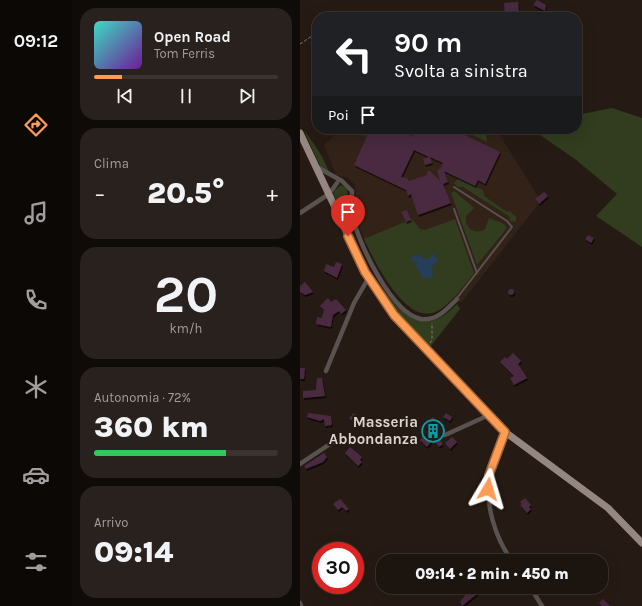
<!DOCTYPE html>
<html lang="it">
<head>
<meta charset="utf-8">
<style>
  :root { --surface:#1c140f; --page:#29211d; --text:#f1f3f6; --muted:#a09e9e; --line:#3a332f; --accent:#fd9c55 }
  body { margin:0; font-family:Karla,sans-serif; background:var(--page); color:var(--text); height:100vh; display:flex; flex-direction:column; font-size:15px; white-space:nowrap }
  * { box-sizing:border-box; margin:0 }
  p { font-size:13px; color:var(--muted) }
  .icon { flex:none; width:22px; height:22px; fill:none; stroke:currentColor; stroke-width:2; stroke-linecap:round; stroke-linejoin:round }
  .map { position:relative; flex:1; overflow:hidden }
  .side { display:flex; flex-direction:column; gap:8px; padding:8px; background:#0f0b08; width:228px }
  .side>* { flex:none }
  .hud { position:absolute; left:12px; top:12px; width:270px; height:122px; border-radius:16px; box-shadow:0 4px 16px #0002,0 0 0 1px var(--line); background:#202124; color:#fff; overflow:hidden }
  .speed { position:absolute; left:12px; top:542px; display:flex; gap:8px; font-size:20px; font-weight:700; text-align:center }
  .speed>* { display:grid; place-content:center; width:52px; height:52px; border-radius:50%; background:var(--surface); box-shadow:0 4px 16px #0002,0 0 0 1px var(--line); line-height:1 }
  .speed .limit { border:6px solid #d22; background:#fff; color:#111 }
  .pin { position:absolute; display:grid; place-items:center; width:34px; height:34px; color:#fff; margin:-41px -17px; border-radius:50% 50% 50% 0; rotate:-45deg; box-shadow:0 0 4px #0007 }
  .pin .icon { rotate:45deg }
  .me { position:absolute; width:44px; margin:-22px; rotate:7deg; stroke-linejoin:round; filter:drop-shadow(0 0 3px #0008) }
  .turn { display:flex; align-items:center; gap:14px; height:84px; padding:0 16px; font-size:18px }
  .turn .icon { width:52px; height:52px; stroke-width:2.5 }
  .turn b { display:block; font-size:28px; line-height:34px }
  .then { display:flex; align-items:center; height:38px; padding:0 16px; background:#0003; gap:8px; font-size:15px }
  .big { font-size:30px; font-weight:800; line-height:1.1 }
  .side .widget { flex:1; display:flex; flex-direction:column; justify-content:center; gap:6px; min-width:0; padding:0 14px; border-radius:16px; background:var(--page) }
  .side .dial { align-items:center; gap:0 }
  .dial b { font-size:52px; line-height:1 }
  .song { display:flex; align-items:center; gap:12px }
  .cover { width:48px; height:48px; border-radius:6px; background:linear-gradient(135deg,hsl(170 70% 55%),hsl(280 70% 35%)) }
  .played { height:4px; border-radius:2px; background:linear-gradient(90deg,var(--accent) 15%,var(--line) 15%) }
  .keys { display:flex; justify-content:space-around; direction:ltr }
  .heat { display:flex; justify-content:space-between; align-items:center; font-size:22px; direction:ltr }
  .charge { height:6px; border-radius:3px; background:linear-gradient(90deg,#34c759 72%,var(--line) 0) }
  .trip { position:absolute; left:76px; top:554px; width:232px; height:40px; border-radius:16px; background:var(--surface); box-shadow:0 4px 16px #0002,0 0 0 1px var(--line); font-weight:800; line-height:40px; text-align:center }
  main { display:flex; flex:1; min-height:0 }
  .menu { display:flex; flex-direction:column; width:72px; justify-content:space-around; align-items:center; background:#0b0806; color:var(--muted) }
  .menu .icon { width:28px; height:28px }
  .menu .on { color:var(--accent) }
  .menu b { font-size:18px; color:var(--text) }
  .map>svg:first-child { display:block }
  .built { fill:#322218 }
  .green { fill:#313d1e }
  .water { fill:#273e5a }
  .building { fill:#4a2a40; fill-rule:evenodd; filter:url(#shadow) }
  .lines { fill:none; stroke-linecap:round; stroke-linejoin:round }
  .path { stroke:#857b75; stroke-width:1; stroke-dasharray:3 2; stroke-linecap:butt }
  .service { stroke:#595250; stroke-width:2 }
  .minor { stroke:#595250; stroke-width:4.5 }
  .primary { stroke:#958682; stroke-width:7 }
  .route-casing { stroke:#a46537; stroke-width:10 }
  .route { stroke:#fd9c55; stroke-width:7 }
  .labels { text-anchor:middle; stroke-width:4; stroke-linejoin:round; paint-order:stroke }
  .poi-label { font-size:15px; font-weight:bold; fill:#dcd4cf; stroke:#261a14; text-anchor:end }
</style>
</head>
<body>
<main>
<nav class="menu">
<b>09:12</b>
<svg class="icon on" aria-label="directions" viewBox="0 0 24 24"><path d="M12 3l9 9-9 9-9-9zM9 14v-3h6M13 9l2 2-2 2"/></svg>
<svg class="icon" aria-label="music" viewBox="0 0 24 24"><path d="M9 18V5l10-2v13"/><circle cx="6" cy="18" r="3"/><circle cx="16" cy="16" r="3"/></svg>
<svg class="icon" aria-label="phone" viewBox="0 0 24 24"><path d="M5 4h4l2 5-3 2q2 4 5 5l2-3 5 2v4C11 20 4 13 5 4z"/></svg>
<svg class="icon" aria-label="climate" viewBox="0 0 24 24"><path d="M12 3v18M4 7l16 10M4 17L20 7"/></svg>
<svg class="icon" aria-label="car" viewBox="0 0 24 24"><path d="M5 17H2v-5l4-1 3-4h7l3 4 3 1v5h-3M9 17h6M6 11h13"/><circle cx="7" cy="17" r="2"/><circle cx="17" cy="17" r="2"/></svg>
<svg class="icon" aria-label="filters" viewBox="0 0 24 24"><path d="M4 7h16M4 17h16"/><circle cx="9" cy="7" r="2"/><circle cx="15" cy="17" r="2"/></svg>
</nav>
<section class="side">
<div class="widget">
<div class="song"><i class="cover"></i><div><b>Open Road</b><p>Tom Ferris</p></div></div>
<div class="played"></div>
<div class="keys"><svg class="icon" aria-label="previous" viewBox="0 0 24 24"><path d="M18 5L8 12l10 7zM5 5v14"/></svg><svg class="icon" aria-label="pause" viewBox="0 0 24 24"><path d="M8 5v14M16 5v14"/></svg><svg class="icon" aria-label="next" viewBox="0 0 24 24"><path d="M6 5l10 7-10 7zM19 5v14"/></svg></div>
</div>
<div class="widget"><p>Clima</p>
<div class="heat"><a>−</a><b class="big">20.5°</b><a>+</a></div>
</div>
<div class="widget dial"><b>20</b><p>km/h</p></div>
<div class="widget"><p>Autonomia · 72%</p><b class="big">360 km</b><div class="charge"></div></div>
<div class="widget"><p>Arrivo</p><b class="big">09:14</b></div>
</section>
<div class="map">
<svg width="342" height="606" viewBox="0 0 342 606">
  <defs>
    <filter id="shadow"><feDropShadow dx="1" dy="2" stdDeviation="0" flood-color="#0009"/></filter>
  </defs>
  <rect width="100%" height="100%" fill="#261a14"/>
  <path class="built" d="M41 129H196L241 201 161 303 153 298 140 309 127 314 115 312 94 291 75 262 64 239 58 223 55 185 48 178 36 175 24 145Z"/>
  <path class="green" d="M312 108 342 118V247L296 216 317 194 275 159 240 135H200L196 129H277V115Z
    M161 129H189L186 133 187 142Z
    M4 131C16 145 23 157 30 174L21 168Z
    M158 179 183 190 184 196 207 212 210 211 216 217V222L210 221V217L163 187H158L154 183Z
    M41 185 47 188 52 231 33 194 35 190Z
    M154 191 174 208 166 216C164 228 175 236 185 229L189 218 204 224 207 228 177 265 151 193Z
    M112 219 120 229 125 230 155 219 174 273C164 285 154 300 141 309 108 332 75 262 64 239Z
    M78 283C101 313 123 340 157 304L160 309 130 347 94 309Z"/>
  <path class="water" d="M133 253 138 261 132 267 133 276 130 278H123L116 267 117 262 111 261 110 258 119 254 122 258 129 259Z"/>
  <path class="building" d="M237 0 246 5 245 11 233 5Z
    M218 2 219 12 239 13 237 17H214V14L205 15 204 3Z
    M70 129H97L113 137 110 129H152L200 152 185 184 178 180 175 186 144 171 148 182 143 184 151 203 118 215 111 194 108 196 106 190 54 165ZM114 150 129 157 123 159 125 165 132 163 130 157 143 163 140 169 137 170 140 181 130 171 127 172V175L109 181 107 178 101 177Z
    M244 192 248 196 239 204 235 199Z
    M107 210 111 220 106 222 101 212Z
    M288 235 294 238 291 243 285 239Z
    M36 262 42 264 37 278 24 271 26 264 34 267Z
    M5 282 13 292 5 295 0 292V286Z
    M208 292a3 3 0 1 1 6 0a3 3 0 1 1-6 0Z
    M28 298 31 302 36 299 46 310 41 314 39 311 33 315 31 327 16 324 17 317 22 318 24 310 20 306Z
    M213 353 221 361 218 364 227 378 214 385 210 378 214 376 200 362 205 357 207 359Z
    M0 368H5L4 379H0Z
    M17 378H22L25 396 3 398V391L16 390Z
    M8 413 31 416 32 425 25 426 24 419 20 421 7 417Z
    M54 413 59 419 54 423 49 418Z
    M146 413 152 417 150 421 143 417Z
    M133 417 141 425 137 430 139 432 136 436 127 447 120 440 132 426 133 423 130 420Z
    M152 437 157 442 150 449 145 443Z
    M138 438 143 444 139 447 136 443Z
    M50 447 62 457 60 460 62 462 58 466 45 453Z
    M24 453 27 457 23 462 6 469 4 466Z
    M225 498 231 505 229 507 231 509 227 513 220 505 222 504 220 502Z
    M40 499 49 509 46 511 42 507 38 510 33 504Z
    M172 587H180L182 590 162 606 160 602 166 594 165 591Z
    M303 599 310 606H302L299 603Z"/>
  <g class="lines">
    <path class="path" d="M0 44 12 36H17
      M130 343 132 340V323"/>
    <path class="service" d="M154 187 207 221 212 227 157 298
      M154 209 177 273"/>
    <path class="minor" d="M17 167 42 181 52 191C52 199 51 210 53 218 59 244 92 314 121 319 137 321 147 309 157 299
      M0 213 29 194 37 183
      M26 371 54 303 69 277
      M205 432C199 445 191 460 189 475 185 504 195 538 212 561
      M145 435 189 415
      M0 464 33 442
      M230 587 242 606
      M0 603 1 606"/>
    <path class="primary" d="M0 133 65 271 95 315 205 432 308 508 342 543"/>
  </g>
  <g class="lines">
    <g class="route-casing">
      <path id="route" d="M48 236 65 272 94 315 205 432 189 475 188 489"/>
    </g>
    <use href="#route" class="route"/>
  </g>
  <defs>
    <g id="building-ring" transform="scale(1.15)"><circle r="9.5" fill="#261a14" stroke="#0f9aa8" stroke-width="1.5"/><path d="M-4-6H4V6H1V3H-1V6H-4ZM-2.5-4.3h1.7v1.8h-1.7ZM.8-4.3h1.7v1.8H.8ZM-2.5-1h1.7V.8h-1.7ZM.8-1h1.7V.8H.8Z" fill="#0f9aa8"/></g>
  </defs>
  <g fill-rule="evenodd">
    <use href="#building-ring" x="133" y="431"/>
  </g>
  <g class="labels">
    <g class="poi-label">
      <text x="118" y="427">Masseria<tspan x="118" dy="17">Abbondanza</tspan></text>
    </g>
  </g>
</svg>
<div class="speed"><div class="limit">30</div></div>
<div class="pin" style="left:48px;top:236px;background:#d93025"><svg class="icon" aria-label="arrive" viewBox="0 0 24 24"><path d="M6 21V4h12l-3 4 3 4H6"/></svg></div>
<svg class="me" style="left:188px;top:489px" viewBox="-20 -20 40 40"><path d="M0-17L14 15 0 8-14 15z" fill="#fd9c55" stroke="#fff" stroke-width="4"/></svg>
<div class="trip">09:14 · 2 min · 450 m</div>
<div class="hud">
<div class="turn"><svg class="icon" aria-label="left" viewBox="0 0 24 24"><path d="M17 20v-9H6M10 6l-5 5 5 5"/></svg><div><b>90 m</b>Svolta a sinistra</div></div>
<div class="then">Poi<svg class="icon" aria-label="arrive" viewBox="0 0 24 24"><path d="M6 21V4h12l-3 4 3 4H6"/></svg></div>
</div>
</div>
</main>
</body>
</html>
